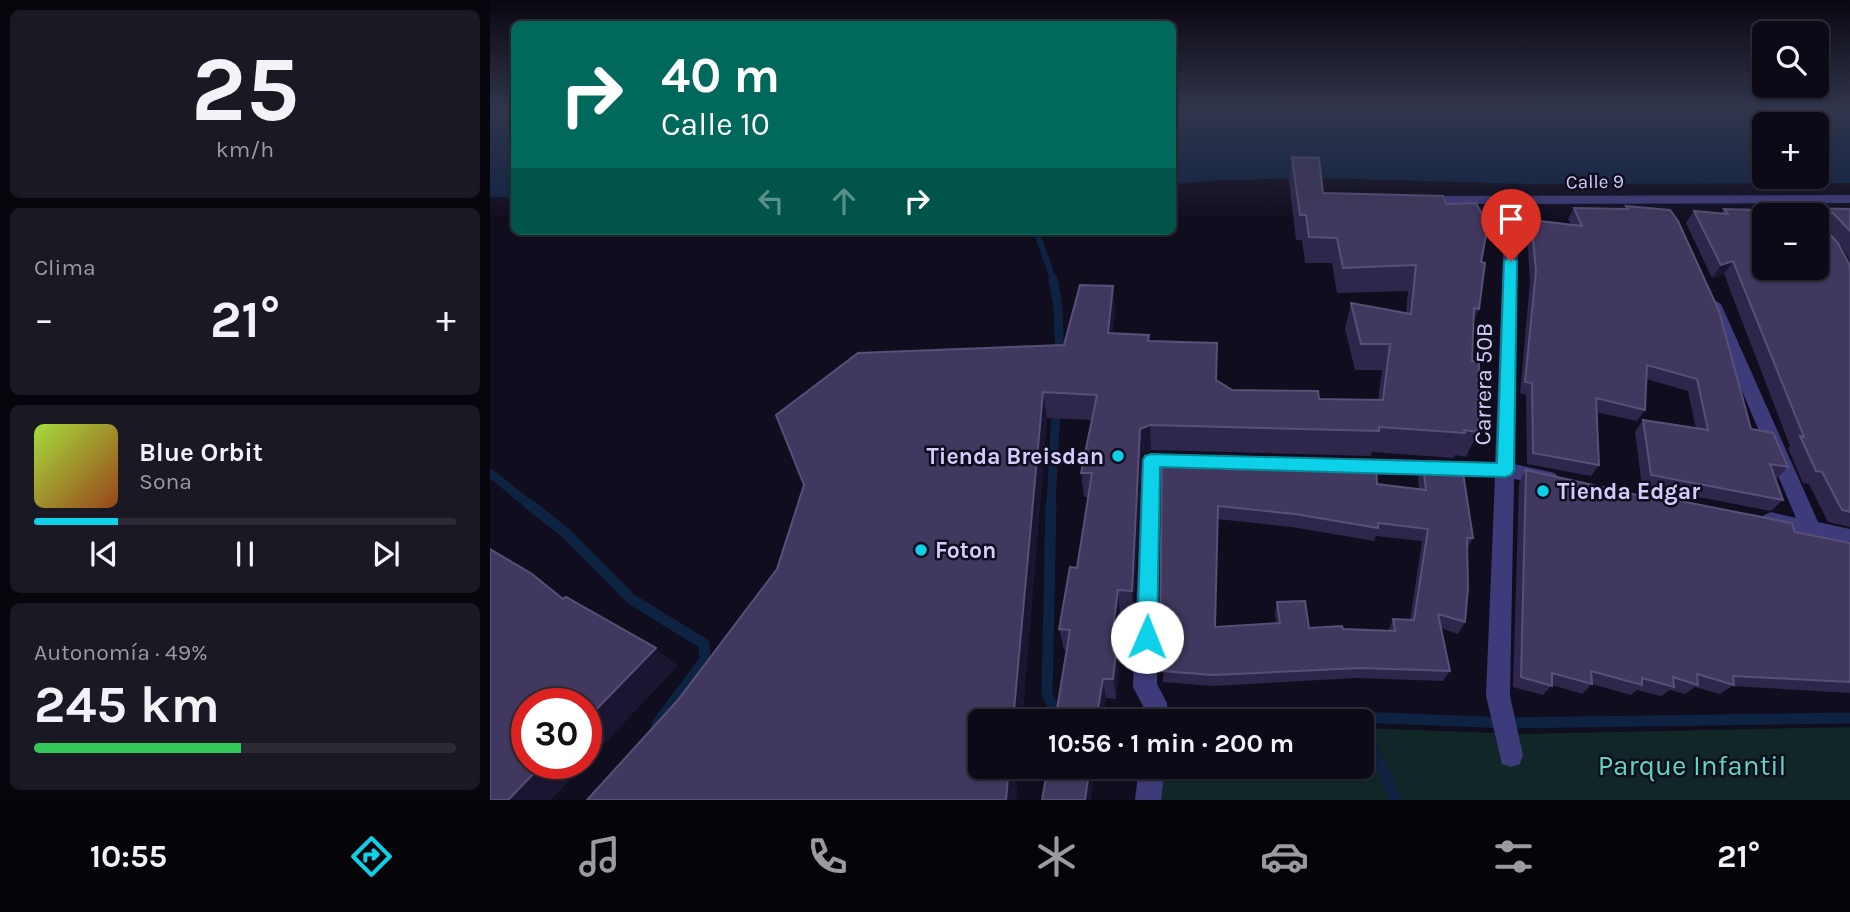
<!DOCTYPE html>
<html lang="es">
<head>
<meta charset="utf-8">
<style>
  :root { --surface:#0c0a16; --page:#1a1823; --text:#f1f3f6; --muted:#9a9aa1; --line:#2c2b35; --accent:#0dd1e8 }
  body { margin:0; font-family:Karla,sans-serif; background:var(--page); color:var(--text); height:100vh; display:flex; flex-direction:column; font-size:26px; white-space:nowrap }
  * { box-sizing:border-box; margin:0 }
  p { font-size:23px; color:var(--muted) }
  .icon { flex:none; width:38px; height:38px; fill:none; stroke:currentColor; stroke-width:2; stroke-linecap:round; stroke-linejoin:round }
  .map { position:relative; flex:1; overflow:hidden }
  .panel { display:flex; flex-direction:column; gap:10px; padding:10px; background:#07060c; width:490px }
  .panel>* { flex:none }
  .guide { position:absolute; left:21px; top:21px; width:665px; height:214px; border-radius:10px; box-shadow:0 2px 5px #0004,0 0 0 2px var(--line); background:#00695c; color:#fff; overflow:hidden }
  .fabs { position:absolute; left:1262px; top:21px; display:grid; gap:14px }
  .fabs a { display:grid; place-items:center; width:77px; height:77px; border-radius:10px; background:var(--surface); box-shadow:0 2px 5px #0004,0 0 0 2px var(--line); font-size:35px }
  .speed { position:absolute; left:21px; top:688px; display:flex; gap:14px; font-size:35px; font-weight:700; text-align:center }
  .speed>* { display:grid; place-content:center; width:91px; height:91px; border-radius:50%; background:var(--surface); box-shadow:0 2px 5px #0004,0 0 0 2px var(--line); line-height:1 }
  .speed .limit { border:10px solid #d22; background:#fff; color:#111 }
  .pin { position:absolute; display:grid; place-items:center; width:60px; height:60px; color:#fff; margin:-72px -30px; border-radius:50% 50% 50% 0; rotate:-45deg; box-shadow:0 0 7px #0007 }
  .pin .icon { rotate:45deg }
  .me { position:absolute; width:77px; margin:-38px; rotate:1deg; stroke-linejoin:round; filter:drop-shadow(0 0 5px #0008) }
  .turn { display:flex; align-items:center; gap:24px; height:147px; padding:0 35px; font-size:32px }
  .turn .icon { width:91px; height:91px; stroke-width:2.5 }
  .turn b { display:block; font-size:49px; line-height:60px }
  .lanes { display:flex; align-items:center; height:66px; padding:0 35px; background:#0003; justify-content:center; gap:35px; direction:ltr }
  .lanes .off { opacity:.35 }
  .big { font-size:52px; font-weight:700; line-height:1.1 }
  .panel .widget { flex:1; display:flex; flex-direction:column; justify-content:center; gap:10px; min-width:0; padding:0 24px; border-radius:10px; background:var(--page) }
  .panel .dial { align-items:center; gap:0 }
  .dial b { font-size:91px; line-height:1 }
  .song { display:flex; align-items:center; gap:21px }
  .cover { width:84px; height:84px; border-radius:10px; background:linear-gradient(135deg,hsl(80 70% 55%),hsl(20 70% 35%)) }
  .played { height:7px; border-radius:4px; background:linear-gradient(90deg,var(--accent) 20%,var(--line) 20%) }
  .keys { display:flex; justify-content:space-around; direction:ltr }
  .heat { display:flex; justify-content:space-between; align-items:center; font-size:38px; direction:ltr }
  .charge { height:10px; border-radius:5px; background:linear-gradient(90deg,#34c759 49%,var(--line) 0) }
  .trip { position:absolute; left:478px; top:709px; width:406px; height:70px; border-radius:10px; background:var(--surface); box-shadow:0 2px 5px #0004,0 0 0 2px var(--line); font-weight:700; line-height:70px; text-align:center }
  .tab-bar { display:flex; height:112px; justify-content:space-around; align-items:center; background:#050409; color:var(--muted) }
  .tab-bar .icon { width:49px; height:49px }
  .tab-bar .on { color:var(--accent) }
  .tab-bar b { font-size:32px; color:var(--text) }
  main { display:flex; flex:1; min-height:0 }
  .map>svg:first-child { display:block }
  .green { fill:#112727 }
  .water { fill:#0e2241; fill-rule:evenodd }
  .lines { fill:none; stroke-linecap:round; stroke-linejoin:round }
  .stream-far2 { stroke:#0e2241; stroke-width:6 }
  .stream-far1 { stroke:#0e2241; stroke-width:9 }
  .stream { stroke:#0e2241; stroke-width:11 }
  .minor { fill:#3e3b7a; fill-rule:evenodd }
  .wall { fill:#2e274b; fill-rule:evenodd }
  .shaded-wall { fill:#1b1531 }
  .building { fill:#40385e; stroke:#575077; stroke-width:2; fill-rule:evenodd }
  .route { fill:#0dd1e8; stroke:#088897; stroke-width:2 }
  .poi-dot { fill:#0dd1e8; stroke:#100d1e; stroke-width:2.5 }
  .labels { text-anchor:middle; stroke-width:5; stroke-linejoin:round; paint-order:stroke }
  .far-street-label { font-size:19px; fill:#d3cdfc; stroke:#100d1e }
  .street-label { font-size:23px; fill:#d3cdfc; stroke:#100d1e }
  .poi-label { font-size:23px; font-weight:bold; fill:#d3cdfc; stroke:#100d1e; text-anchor:start }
  .near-park-label { font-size:28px; fill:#5ed7ba; stroke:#100d1e }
</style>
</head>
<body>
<main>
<section class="panel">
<div class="widget dial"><b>25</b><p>km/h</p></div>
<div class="widget"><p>Clima</p>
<div class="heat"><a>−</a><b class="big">21°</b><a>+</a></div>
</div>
<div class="widget">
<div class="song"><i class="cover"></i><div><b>Blue Orbit</b><p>Sona</p></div></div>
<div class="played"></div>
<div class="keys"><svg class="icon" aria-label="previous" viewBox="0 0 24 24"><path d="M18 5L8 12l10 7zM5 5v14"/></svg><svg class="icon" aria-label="pause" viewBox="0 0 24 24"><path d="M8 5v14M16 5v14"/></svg><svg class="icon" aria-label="next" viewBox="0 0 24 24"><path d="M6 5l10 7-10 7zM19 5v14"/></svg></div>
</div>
<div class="widget"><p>Autonomía · 49%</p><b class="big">245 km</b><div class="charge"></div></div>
</section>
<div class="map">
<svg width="1360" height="800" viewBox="0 0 1360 800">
  <rect width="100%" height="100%" fill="#100d1e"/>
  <path class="green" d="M1360 727V800H662L665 767 872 766V728L1033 734Z"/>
  <path class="water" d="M0 109H24V197H0Z
    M683 109H1360V183L1037 184 832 178 731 180 683 184ZM1274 124H1326V177H1274Z"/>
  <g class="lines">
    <path class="stream-far2" d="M546 231 564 281"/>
    <path class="stream-far1" d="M563 279 568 307 570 356
      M0 473 41 506
      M561 506 566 408"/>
    <path class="stream" d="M39 504 77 534 141 599 214 644 215 660 168 722 167 729
      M561 504 557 694 566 711 578 716
      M602 718 867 717 1020 723 1360 718
      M872 725 907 800"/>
    <path class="minor" d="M1360 195V203L1016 204 1028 235 1024 464 1065 473 1068 478 1065 483 1058 486 1024 479 1020 696 1033 755 1030 764 1021 767 1012 764 996 696 1005 477 863 474 856 471 854 466 856 461 863 458 1005 462 1014 235 1003 204H930L923 200 930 196Z
      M1223 299 1231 304 1328 522 1360 529V547L1274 527 1271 521 1274 515 1281 512 1306 518 1215 304Z
      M661 453 702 456 704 461 702 466 670 468 667 684 677 703V721H653V706L643 687 652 460 654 455Z
      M649 766H675L671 800H645Z"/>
  </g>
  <path class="wall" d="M802 157 833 193 956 204 991 262 989 309 983 322 982 361 988 432 976 457 965 455 964 458 882 452 881 456 661 450 652 454 643 613 630 612 627 637 630 658 626 699 616 698 613 721H565L577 650H574L569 629 587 568 598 497H594L591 473 602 420 557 418 532 721H490V766H528L526 800H97L625 312 622 333 659 341 726 380 742 390 829 399 888 400 892 370H865L855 329 861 303 916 313 918 291 847 293 842 263H815L812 240H806L799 181Z
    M1136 206 1261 429 1298 467 1287 479 1285 478 1293 500 1281 511 1152 486 1145 432 1153 420 1206 429 1198 391 1156 379 1155 410 1147 421 1106 412 1109 465 1101 476 1037 464 1036 395 1030 393 1040 282 1037 231 1041 220 1081 224 1078 219 1084 208 1134 209Z
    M1305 208 1360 209V527L1338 522 1319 484 1313 483 1298 448 1300 446 1234 274 1222 278 1196 223 1204 211 1231 213 1234 209 1303 211ZM1334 226 1351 246 1359 259 1360 266 1334 228Z
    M672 458 929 489 928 478 933 465 983 538 977 549 975 622 968 634 951 628 960 671 953 681 866 678 722 686 673 682 675 648H671L670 637ZM727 519 802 527 884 541 886 536 932 541 920 620 903 619 898 631 819 628 787 602 785 613 786 624 725 627Z
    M1036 470 1163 498 1165 496 1305 532 1358 542 1360 541V693L1242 686 1230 694 1205 687 1195 694 1180 690 1171 696 1147 690 1141 695 1102 684 1092 694 1062 685 1053 695 1023 687 1029 483Z"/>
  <path class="shaded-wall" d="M1243 261 1234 274 1222 278 1231 265Z
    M623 286 625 312 620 358 618 333Z
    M553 392 557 418 532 721H523Z
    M660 425 661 450 652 454 643 613 642 591 650 429Z
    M628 590 630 612 625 657 622 636Z
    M628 637 630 658 626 699 623 679Z
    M166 648 188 666 96 763V720Z
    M613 679 616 698 613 721H606Z
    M54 763H96L61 800H18Z
    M519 766H528L526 800H516Z
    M600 766H606L601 800H595Z"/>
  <path class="building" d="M802 157 829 158 833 193 953 196 956 204 986 203 998 225 991 262 995 263 989 309 984 308 982 361 989 362 988 432 974 430 975 433 889 427V431L660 425 650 429 642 591 628 590 622 636 628 637 623 679H613L606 721H565L580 630 569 629 580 567 587 568 602 473H591L607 395 553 392 523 721H490V766H519L516 800H97L188 700 287 569 314 485 286 415 368 353 574 345 590 285 623 286 618 333 659 335 658 341 727 343 726 380 742 390 828 391 829 399 893 400 900 344H871L861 303 921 314 926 265 853 268 847 238 819 237 816 215H810Z
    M1136 206 1180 210 1188 221 1229 311 1261 429 1283 433 1298 467 1280 464 1293 500 1161 475 1153 420 1218 430 1207 379 1157 365 1155 410 1106 398 1109 465 1043 453 1042 383 1035 382 1046 271 1041 220 1092 226 1084 208 1138 209Z
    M1305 208 1360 209V231L1343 213 1334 211V228L1348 243 1360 266V512L1352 510 1332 472 1326 471 1310 436 1314 437 1243 261 1231 265 1204 211 1238 214 1234 209 1306 211ZM1274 215H1326V268H1274Z
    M672 458 886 463 887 484 936 490 933 465 972 466 983 538H977L978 588 975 622 948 614 960 671 871 668 723 675 673 671 676 637H670ZM728 506 805 514 888 528V523L938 529 924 620 903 619 905 631 853 629 852 626 819 628 815 601 787 602 790 623 725 627Z
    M1036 470 1165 499V496L1302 523 1305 532 1360 543V682L1243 676 1244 685 1207 674 1208 685 1183 677 1184 687 1152 678V685L1101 671 1102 684 1062 673V686L1031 677Z
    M0 549 42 574 73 599 76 597 166 648 96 720V704H37V763H54L18 800H0Z
    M558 766H600L595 800H552Z"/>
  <linearGradient id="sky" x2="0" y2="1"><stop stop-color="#090710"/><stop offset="0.49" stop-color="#31354c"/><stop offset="1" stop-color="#31354c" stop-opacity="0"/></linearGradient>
  <rect width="1360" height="221" fill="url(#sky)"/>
  <path class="route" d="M1021 257 1027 261 1024 470 1021 475 1015 477 670 467 667 637 664 644 657 647 650 644 647 637 653 460 655 456 661 454 1007 463 1014 261Z"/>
  <g class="poi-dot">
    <circle cx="628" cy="456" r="7"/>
    <circle cx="1053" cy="491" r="7"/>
    <circle cx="431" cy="550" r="7"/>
  </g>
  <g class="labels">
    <g class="far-street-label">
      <text transform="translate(1105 181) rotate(-1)" y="7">Calle 9</text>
    </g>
    <g class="street-label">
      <text transform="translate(993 384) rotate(-89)" y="8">Carrera 50B</text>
    </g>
    <g class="poi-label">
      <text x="614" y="464" text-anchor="end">Tienda Breisdan</text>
      <text x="1067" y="499">Tienda Edgar</text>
      <text x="445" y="558">Foton</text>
    </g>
    <g class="near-park-label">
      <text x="1202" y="775">Parque Infantil</text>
    </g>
  </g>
</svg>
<div class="fabs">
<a><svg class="icon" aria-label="search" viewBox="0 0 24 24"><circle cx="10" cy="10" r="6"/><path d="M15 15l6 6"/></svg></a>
<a>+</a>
<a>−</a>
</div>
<div class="speed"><div class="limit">30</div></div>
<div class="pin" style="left:1021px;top:261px;background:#d93025"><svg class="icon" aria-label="arrive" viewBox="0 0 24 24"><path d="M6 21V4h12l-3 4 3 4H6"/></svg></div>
<svg class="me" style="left:657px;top:637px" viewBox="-20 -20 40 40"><circle r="19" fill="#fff"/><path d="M0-13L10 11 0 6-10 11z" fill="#0dd1e8"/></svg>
<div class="trip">10:56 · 1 min · 200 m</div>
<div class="guide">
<div class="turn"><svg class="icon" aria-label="right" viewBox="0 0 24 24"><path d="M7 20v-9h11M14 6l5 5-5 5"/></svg><div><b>40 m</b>Calle 10</div></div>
<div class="lanes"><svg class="icon off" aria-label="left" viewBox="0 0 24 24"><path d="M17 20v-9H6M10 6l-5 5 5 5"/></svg><svg class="icon off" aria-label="ahead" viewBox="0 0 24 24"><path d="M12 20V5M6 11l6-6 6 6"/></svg><svg class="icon" aria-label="right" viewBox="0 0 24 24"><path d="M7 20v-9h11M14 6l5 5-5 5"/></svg></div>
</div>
</div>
</main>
<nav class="tab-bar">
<b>10:55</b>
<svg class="icon on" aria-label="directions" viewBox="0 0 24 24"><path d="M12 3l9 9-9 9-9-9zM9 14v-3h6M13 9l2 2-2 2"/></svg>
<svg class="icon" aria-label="music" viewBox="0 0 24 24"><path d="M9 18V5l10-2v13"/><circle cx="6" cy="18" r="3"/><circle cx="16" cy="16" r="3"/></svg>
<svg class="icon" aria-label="phone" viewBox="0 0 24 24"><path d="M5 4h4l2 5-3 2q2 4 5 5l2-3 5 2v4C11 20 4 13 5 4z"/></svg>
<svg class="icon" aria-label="climate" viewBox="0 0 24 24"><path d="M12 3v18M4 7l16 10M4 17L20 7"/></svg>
<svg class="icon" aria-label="car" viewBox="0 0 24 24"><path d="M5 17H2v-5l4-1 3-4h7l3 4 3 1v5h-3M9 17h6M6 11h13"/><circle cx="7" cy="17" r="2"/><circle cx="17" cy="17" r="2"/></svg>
<svg class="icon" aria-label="filters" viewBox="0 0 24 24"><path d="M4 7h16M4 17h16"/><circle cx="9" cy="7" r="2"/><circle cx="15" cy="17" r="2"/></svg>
<b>21°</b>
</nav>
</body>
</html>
